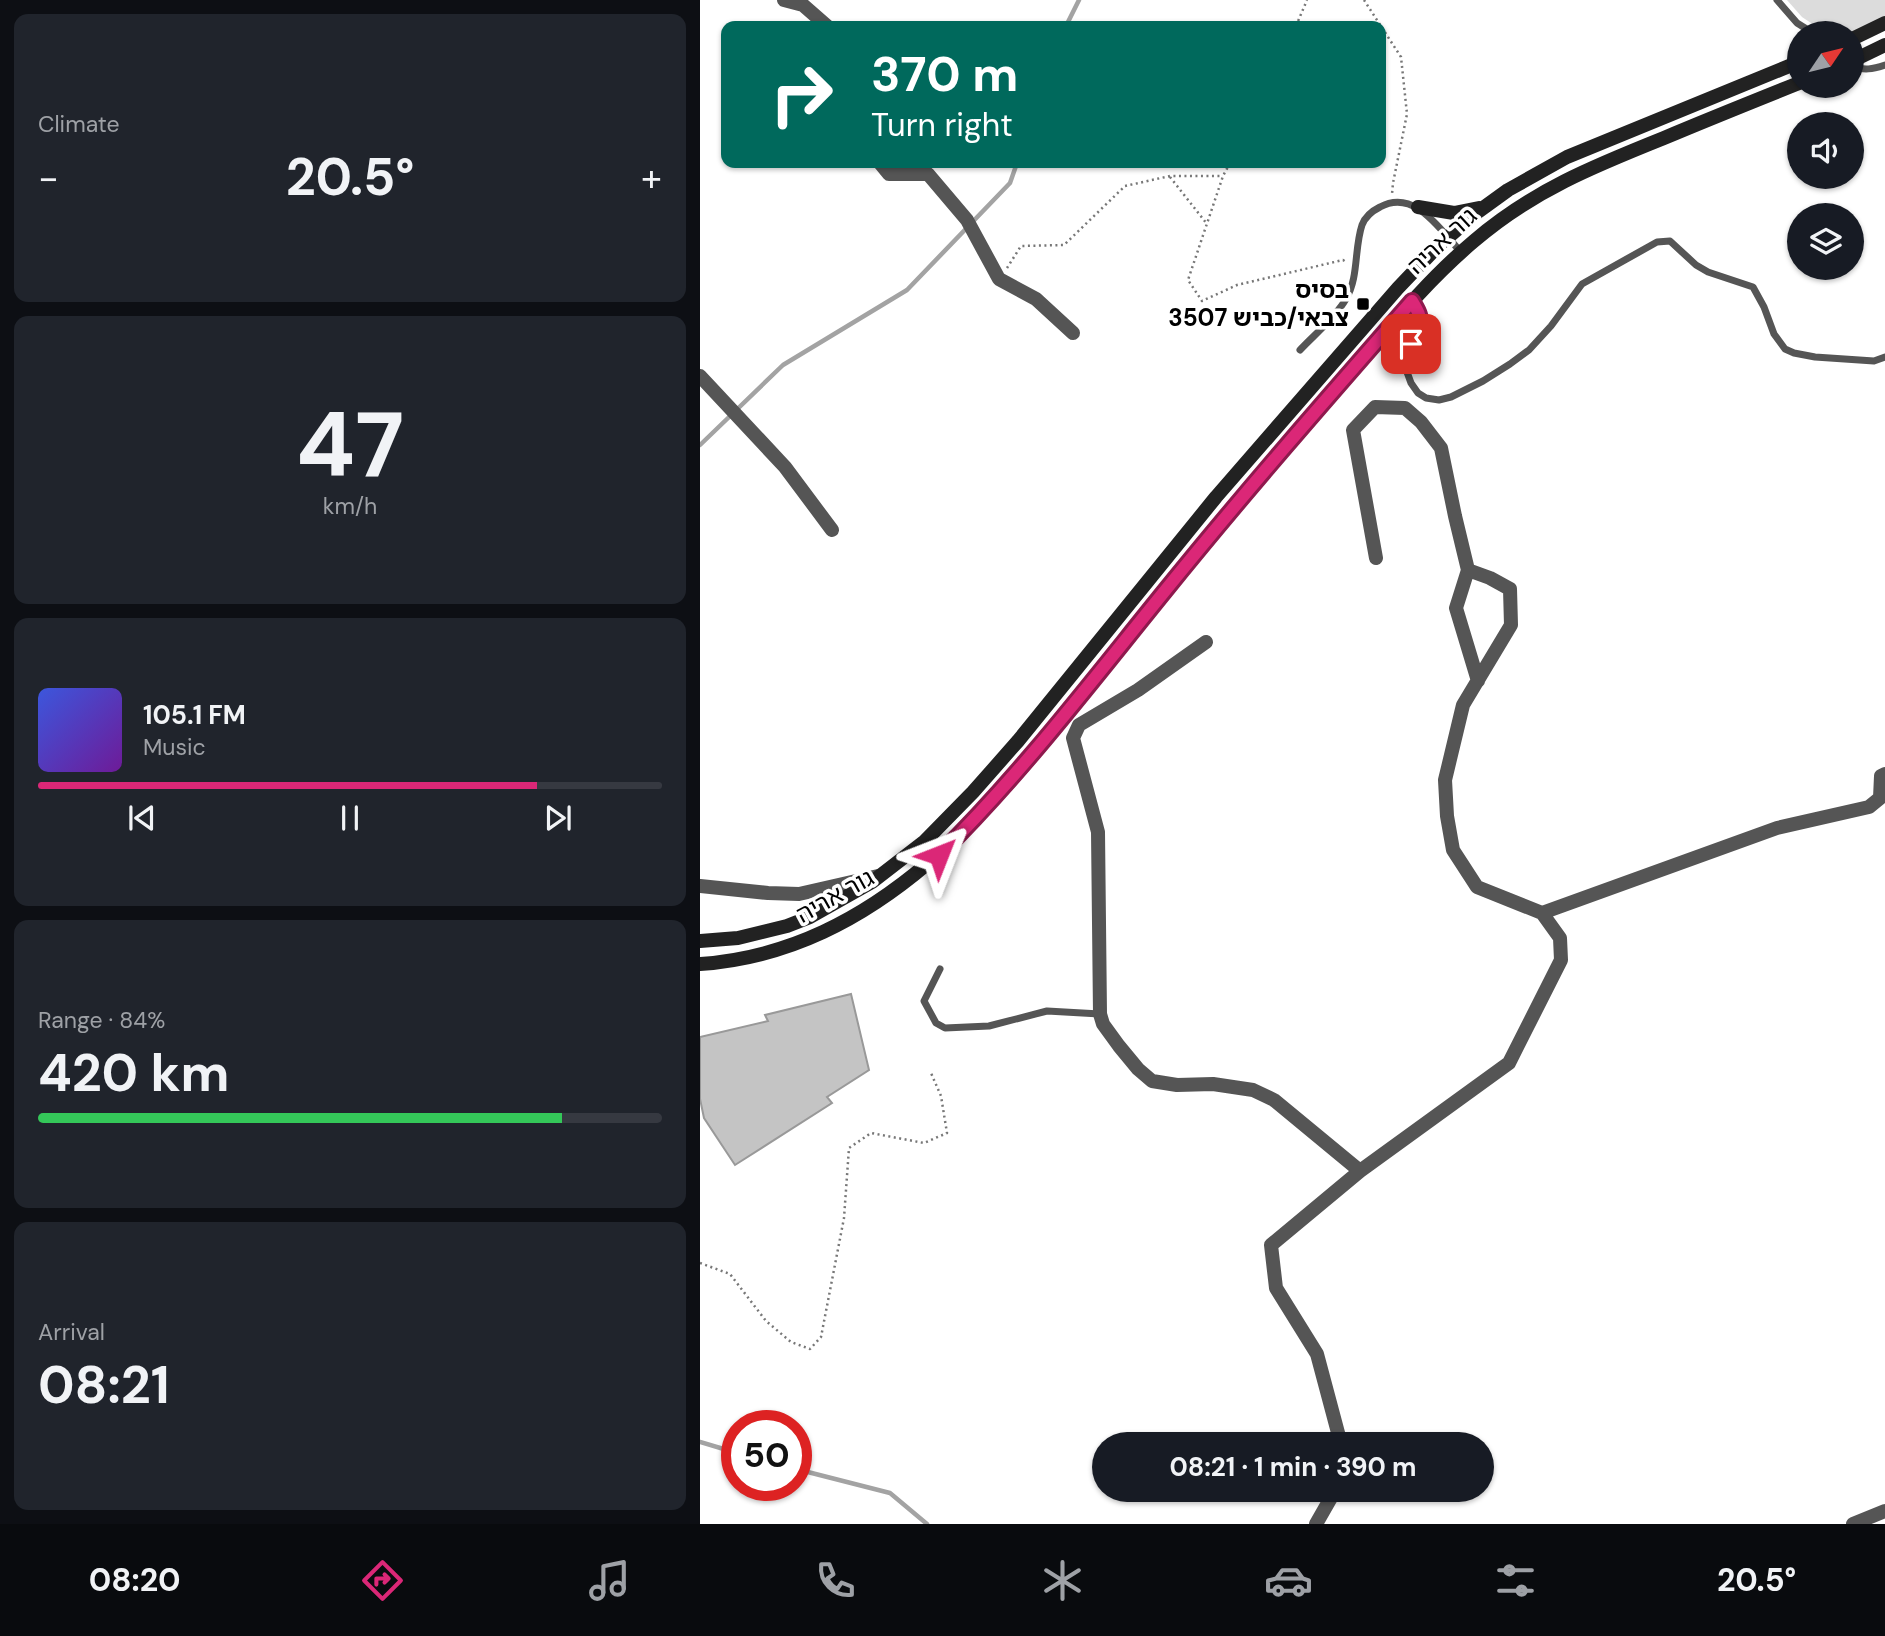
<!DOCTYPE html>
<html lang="en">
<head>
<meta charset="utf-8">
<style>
  :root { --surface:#171b24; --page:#20242c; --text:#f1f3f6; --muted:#9ea1a6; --line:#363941; --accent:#db2777 }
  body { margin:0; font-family:"DM Sans","Noto Sans Hebrew",sans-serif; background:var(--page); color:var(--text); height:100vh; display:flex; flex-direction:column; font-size:26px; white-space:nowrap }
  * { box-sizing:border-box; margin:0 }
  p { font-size:23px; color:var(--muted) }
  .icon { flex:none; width:38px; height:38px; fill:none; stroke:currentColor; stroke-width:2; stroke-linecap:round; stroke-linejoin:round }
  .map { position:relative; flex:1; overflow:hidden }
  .panel { display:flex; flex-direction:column; gap:14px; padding:14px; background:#0d0f14; width:700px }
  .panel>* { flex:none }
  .hud { position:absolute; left:21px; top:21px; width:665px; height:147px; border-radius:14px; box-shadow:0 2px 5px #0004; background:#00695c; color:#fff; overflow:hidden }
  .needle { width:46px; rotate:55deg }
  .fabs { position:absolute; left:1087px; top:21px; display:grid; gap:14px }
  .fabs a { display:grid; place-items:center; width:77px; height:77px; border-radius:50%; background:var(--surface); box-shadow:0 2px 5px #0004; font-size:35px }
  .speed { position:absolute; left:21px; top:1410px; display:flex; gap:14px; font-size:35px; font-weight:700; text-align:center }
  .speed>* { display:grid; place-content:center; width:91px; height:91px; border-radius:50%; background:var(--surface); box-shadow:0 2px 5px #0004; line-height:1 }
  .speed .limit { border:10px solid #d22; background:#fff; color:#111 }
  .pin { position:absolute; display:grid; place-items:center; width:60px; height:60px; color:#fff; margin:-30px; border-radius:14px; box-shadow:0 4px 10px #0006 }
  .me { position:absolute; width:77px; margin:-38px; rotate:45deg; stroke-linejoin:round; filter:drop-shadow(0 0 5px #0008) }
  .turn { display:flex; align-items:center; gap:24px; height:147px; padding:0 35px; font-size:32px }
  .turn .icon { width:91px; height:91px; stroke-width:2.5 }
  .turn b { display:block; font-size:49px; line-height:60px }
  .big { font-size:52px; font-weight:700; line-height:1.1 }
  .panel .tile { flex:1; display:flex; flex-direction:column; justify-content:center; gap:10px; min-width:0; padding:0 24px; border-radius:14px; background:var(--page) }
  .panel .dial { align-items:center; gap:0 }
  .dial b { font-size:91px; line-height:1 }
  .song { display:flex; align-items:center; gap:21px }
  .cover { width:84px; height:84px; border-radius:10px; background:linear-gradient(135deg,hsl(230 70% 55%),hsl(280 70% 35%)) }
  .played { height:7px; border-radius:4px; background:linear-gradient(90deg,var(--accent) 80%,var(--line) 80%) }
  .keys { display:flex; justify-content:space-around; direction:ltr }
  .heat { display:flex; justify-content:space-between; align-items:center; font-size:38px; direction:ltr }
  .charge { height:10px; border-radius:5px; background:linear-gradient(90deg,#34c759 84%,var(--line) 0) }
  .trip { position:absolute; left:392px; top:1432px; width:402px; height:70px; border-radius:35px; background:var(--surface); box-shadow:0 2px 5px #0004; font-weight:700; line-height:70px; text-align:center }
  .tabs { display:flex; height:112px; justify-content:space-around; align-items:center; background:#090b0e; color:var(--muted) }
  .tabs .icon { width:49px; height:49px }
  .tabs .active { color:var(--accent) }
  .tabs b { font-size:32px; color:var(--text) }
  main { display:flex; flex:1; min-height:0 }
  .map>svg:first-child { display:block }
  .green { fill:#dcdcdc }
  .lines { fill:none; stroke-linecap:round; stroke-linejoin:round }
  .stream { stroke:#a3a3a3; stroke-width:4.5 }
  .building { fill:#c4c4c4; stroke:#999; stroke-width:2 }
  .path { stroke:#777; stroke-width:2.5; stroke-dasharray:2 3.5; stroke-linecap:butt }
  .lane { stroke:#555; stroke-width:7 }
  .street { stroke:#555; stroke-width:14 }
  .secondary { stroke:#222; stroke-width:14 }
  .route-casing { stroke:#8e194d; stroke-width:18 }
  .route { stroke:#db2777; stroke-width:12 }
  .poi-dot { fill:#000; stroke:#fff; stroke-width:2.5 }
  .labels { text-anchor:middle; stroke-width:7; stroke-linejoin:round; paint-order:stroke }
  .street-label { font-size:24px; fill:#000; stroke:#fff }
  .poi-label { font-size:24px; font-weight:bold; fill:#000; stroke:#fff; text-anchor:end }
</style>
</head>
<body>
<main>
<section class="panel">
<div class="tile"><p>Climate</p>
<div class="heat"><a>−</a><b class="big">20.5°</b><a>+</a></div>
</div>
<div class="tile dial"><b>47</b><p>km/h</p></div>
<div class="tile">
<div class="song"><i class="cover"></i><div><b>105.1 FM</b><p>Music</p></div></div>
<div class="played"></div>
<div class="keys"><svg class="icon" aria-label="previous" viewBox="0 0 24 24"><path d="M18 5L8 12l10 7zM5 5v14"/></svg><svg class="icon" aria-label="pause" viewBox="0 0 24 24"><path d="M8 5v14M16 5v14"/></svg><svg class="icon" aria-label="next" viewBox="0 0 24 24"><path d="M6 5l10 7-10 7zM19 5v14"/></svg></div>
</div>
<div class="tile"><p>Range · 84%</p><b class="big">420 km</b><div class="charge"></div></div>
<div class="tile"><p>Arrival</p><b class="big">08:21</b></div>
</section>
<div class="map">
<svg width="1185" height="1524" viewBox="0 0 1185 1524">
  <rect width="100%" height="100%" fill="#fff"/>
  <path class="green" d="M1087 0H1185V17L1152 33H1126L1102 17Z"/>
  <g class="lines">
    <path class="stream" d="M366 26 379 0
      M0 445 83 365 207 290 310 183 317 163
      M0 1442 37 1453
      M96 1469 190 1493 227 1524"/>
  </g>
  <path class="building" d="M151 994 169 1070 127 1097 132 1103 35 1165 4 1118 0 1099V1037L68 1021 65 1015Z"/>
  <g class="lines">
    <path class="path" d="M664 0 701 57 707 114 693 183 692 194
      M596 26 607 0
      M530 163 523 176 488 280 502 301 537 285 643 260 646 262
      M470 177 507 224
      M307 268 321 246 364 245 425 186 470 176H523
      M0 1263 30 1274 66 1321 91 1342 110 1349 121 1337 144 1218 149 1148 171 1133 224 1143 247 1133 241 1096 231 1073"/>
    <path class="lane" d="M1077 0 1097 23 1113 33
      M1152 66C1164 71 1173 69 1185 65
      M713 301 721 316 719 330 711 343 708 358 707 372 711 383 718 393 726 398 739 400 751 397 783 381 810 364 829 350 851 326 882 284 957 242 970 241 996 265 1008 272 1053 287 1064 307 1074 334 1085 349 1094 353 1115 357 1174 361 1185 357
      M600 350C615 334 635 318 646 299 659 277 654 249 662 225 665 217 672 211 680 207 715 188 740 230 761 252
      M240 969 224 1001 236 1023 245 1028 289 1026 347 1011 400 1014"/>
    <path class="street" d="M84 0 103 5 127 26
      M180 163 189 174H228L267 220 299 279 336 299 373 333
      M0 376 85 467 132 530
      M676 558 653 430 675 407 705 408 721 422 741 448 755 516 768 570 756 608 778 681
      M506 642 438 690 379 725 373 738 398 832 400 1014 403 1024 419 1046 438 1069 452 1081 477 1085 513 1084 553 1090 574 1100 660 1171
      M0 886 68 893 99 894 178 876
      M842 913 1077 828 1169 807 1180 798 1181 776 1185 774
      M641 1444 617 1354 576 1288 571 1245 660 1171 809 1063 861 960 860 938 842 913 777 887 753 850 747 816 745 780 763 705 811 625 810 589 790 578 768 570
      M616 1524 632 1496 634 1489
      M1153 1524 1185 1511"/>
    <path class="secondary" d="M1152 39 1185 23
      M1152 61 1185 45
      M718 207 754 213 779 208
      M0 941 38 938 87 926 110 917 172 882 225 841 273 792 318 741 516 497 698 288 739 245 779 211 808 190 867 157 1099 62
      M0 964C202 950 323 766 439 623 505 542 572 463 640 384 683 335 724 283 774 241 832 191 894 166 964 138 1009 119 1054 101 1099 83"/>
  </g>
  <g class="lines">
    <g class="route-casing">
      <path id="route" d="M239 855C321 774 391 682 464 592 544 493 628 397 712 301 724 321 723 324 711 344"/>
    </g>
    <use href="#route" class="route"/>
  </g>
  <rect class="poi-dot" x="656" y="297" width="14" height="14" rx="3.5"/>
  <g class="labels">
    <g class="street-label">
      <text transform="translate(742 241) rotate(-43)" y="8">גור אריה</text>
      <text transform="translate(135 896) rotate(-29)" y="8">גור אריה</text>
    </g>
    <g class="poi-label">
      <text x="649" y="298">בסיס<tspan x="649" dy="28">צבאי/כביש 3507</tspan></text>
    </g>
  </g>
</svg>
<div class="fabs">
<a><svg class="needle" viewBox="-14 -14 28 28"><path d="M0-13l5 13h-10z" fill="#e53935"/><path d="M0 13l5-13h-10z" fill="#9ea1a6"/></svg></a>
<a><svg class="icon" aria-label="sound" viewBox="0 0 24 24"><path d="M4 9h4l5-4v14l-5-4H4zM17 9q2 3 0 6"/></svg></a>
<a><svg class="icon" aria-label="layers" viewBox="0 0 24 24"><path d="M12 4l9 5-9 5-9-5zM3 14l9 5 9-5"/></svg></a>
</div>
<div class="speed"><div class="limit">50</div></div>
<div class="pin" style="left:711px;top:344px;background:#d93025"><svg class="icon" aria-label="arrive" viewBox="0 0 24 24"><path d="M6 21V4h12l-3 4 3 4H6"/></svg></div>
<svg class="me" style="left:239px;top:855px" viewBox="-20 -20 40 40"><path d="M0-17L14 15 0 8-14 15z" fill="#db2777" stroke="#fff" stroke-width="4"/></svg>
<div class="trip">08:21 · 1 min · 390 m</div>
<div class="hud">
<div class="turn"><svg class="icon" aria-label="right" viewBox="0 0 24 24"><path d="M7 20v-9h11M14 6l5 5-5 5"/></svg><div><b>370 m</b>Turn right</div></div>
</div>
</div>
</main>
<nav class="tabs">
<b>08:20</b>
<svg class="icon active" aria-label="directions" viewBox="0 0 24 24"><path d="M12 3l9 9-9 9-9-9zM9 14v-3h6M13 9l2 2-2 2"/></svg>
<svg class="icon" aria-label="music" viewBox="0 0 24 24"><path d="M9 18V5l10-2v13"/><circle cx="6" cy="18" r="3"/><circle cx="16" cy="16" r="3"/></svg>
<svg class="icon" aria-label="phone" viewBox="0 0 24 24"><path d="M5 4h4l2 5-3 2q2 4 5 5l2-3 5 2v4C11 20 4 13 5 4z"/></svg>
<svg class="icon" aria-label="climate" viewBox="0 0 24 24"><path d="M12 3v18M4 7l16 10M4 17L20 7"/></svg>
<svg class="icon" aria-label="car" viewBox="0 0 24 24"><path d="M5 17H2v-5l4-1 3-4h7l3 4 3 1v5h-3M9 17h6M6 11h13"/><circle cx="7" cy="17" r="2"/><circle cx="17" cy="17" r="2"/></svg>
<svg class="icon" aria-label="filters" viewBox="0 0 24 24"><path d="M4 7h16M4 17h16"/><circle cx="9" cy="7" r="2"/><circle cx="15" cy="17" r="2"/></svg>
<b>20.5°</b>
</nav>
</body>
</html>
